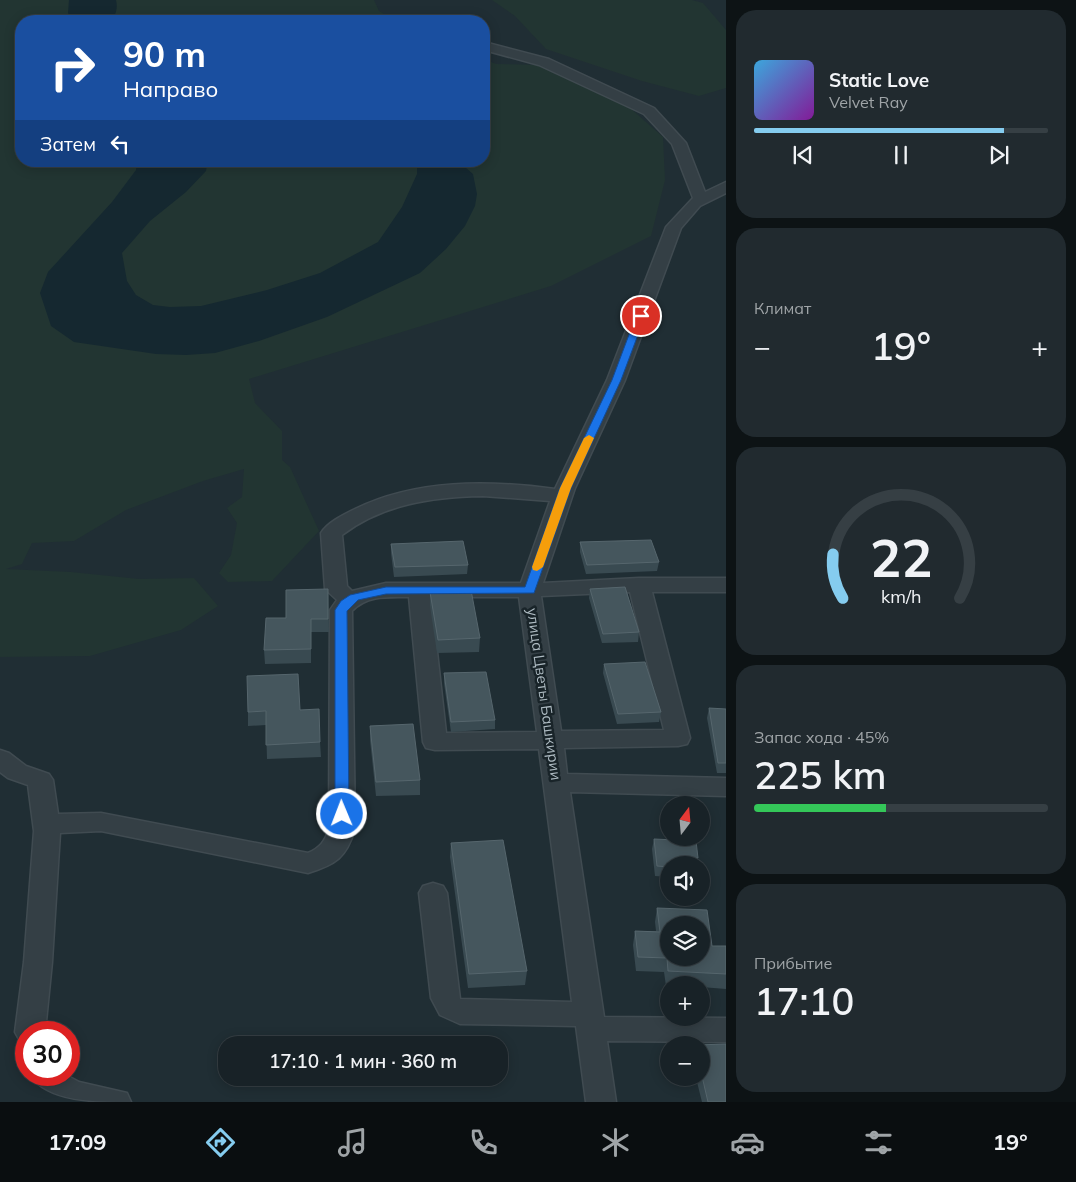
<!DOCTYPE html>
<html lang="ru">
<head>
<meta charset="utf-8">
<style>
  :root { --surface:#182227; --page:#212a2f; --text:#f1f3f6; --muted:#9fa4a7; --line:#363f44; --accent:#85ccef }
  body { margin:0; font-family:Mulish,sans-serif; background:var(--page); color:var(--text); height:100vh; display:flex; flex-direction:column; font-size:19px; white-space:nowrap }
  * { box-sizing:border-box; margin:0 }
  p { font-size:16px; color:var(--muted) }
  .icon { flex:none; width:28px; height:28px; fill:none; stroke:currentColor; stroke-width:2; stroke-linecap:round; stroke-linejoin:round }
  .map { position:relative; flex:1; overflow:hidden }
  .panel { display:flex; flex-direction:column; gap:10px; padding:10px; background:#0d1315; width:350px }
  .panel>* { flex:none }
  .hud { position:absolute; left:15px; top:15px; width:475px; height:152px; border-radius:20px; box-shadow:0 2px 12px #0003,0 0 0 1px var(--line); background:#1a4fa0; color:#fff; overflow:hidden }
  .needle { width:32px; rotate:16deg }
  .buttons { position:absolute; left:660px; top:796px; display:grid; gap:10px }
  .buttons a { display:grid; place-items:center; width:50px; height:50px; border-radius:50%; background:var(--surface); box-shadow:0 2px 12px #0003,0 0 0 1px var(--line); font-size:25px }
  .speed { position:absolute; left:15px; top:1021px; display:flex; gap:10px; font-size:25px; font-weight:700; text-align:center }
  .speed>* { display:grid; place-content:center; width:65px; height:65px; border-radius:50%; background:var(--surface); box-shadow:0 2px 12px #0003,0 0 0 1px var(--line); line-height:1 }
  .speed .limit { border:8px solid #d22; background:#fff; color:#111 }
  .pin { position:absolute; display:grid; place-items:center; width:42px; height:42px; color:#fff; margin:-21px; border:2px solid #fff; border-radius:50%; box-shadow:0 1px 5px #0007 }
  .me { position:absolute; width:55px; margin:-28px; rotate:359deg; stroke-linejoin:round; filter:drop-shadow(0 0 4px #0008) }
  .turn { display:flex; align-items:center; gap:18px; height:105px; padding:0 25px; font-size:22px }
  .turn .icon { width:65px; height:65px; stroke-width:2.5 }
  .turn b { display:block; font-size:35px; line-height:42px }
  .then { display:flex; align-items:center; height:48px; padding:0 25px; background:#0003; gap:10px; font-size:19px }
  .big { font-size:38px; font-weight:600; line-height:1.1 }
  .panel .tile { flex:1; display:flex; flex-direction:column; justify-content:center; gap:8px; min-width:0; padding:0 18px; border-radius:20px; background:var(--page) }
  .panel .dial { align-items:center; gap:0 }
  .dial svg { height:130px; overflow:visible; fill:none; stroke:var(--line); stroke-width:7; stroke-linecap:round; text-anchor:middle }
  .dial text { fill:var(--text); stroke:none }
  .song { display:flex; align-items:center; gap:15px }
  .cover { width:60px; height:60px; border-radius:8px; background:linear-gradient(135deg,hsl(200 70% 55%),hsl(290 70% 35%)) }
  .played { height:5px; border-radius:2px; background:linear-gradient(90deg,var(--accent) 85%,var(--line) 85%) }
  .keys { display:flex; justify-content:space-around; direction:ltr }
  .heat { display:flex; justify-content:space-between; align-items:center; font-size:28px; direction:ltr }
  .charge { height:8px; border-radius:4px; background:linear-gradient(90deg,#34c759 45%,var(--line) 0) }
  .trip { position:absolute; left:218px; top:1036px; width:290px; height:50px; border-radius:20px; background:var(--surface); box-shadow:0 2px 12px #0003,0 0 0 1px var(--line); font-weight:600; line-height:50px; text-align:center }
  .tab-bar { display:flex; height:80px; justify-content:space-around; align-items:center; background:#0a0e10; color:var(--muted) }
  .tab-bar .icon { width:35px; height:35px }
  .tab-bar .selected { color:var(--accent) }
  .tab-bar b { font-size:22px; color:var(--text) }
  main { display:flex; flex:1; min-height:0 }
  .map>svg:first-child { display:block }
  .green { fill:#223532 }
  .water { fill:#152830 }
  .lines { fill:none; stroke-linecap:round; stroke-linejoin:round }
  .street-casing { stroke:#404b51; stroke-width:3 }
  .street { fill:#343f45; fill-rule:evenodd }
  .wall { fill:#394a51 }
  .building { fill:#45565d; stroke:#56666d; fill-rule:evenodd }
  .route { fill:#1a73e8; stroke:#114b97 }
  .slow { fill:#f59e0b }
  .labels { text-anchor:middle; stroke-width:5; stroke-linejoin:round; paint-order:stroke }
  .street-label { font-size:15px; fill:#aebbc2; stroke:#192429 }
</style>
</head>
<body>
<main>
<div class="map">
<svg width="726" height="1102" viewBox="0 0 726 1102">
  <rect width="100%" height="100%" fill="#202e34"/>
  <path class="green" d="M0 0H374L379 11 396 21H21V161H484V59L496 64 541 65 613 93 663 137 665 180 651 236 551 286 249 379 255 403 282 431V460L290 467 319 531 272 581 228 582 219 573 231 555 237 523 227 508 242 497 244 469 203 481 126 510 74 541 32 543 22 564 6 569 71 572 139 579 194 578 218 606 181 630 90 656 0 657Z
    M492 0H692L703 3 726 30V88L699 96 642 81 546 49 515 16Z"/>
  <path class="water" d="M69 0H116C118 8 116 16 110 21H73L68 13Z
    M137 161H208L206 171 186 192 150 221 122 253 127 281 136 295 153 305 170 307 201 306 267 290 320 273 378 242 402 207 417 174V161H458L473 174 477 194 475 206 465 226 446 249 420 273 327 317 259 341 215 353 186 355 156 354 74 342 51 326 40 293 48 272 112 202 136 170Z"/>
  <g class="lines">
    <g class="street-casing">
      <path id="street" d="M484 42 549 59 654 108 686 143 705 192 726 182V193L700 206 681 228 625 380 575 488 543 583 639 578H726V592H652L690 738 687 744 678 746 564 748 567 774 726 778V796L570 792 604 1017 726 1018V1042L607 1041 616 1102H586L576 1026 460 1024 440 1015 431 998 419 893 423 886 433 883 443 886 447 893 460 999 572 1002 539 749 435 750 426 748 423 742 409 597C388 597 367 595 352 611L355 829C346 858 336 864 308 873L101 831 60 833 52 962 45 1032H26V1043L20 1041 15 1032 24 962 34 831 28 785 8 778 0 772V750L9 753 26 766 49 774 53 780 58 814 101 813 308 853C320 848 325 841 329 829L330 610 337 600 325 589 321 533C328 522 343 515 355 509 416 479 488 480 555 489L607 380 666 227 693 198 672 144 644 114 539 65 484 50ZM483 496 550 501 521 583H386L352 591 347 586 342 535C383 504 432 497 483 496ZM630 592 664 730 561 731 541 596ZM431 597H519L537 732 446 733Z
        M30 1075H66L79 1082 127 1093 131 1102C96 1102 48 1102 30 1075Z"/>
    </g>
    <use href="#street" class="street"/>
  </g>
  <path class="wall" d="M580 542 659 562 657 571 586 574 580 552Z
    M391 544 468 565 467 574 394 577 391 553Z
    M328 589 329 632H311V663L265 664 264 650Z
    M590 589 639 632 638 642 602 643 589 598Z
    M430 592 480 638 479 652 437 653 430 606Z
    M604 664 661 712 659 722 617 724 603 673Z
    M444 673 495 720V729L451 732 444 683Z
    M709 708 726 709V773H717L707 718Z
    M300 710 320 742 321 757 267 759 266 725 248 726V712Z
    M370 726 420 780V795L376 796 370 740Z
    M654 839 698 858 697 865H669V877L655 876 652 849Z
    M451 843 527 971 525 985 468 988 450 857Z
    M657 908 712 946H726V989L701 987V985H669V986H666L664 972 636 971 633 945 635 931H656L655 922Z
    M701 1045 726 1102H702L696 1078H701Z"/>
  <path class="building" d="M651 540 659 562 587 565 580 542Z
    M463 541 468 565 395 567 391 544Z
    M625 587 639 632 603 634 590 589Z
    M328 589V619H311V649L264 650 266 618H286V590Z
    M471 590 480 638 438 640 430 592Z
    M645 662 661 712 618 714 604 664Z
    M486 672 495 720 451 722 444 673Z
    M298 674 300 710 319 709 320 742 266 745V711L248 712 247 676Z
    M709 708 726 709V763H718Z
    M413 724 420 780 376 782 370 726Z
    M654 839 696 841 698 858H691L692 865H669V867L657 866Z
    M503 840 527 971 469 974 451 843Z
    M657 908 707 910 712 946H726V974L668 971 667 958 638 957 635 931 660 932ZM669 925H701V958H669Z
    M726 1044V1102H708L701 1072V1045H696Z"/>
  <path class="route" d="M641 313 645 316 621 380 571 488 534 593 386 594 358 600 347 611 349 814 346 818H337L335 814V610L341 601 350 595 386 587H525L560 488 612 380 636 316Z"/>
  <path class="slow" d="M589 435 594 438 571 488 543 567 537 571 533 570 532 567 560 488 584 438Z"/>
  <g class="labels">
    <g class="street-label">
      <text transform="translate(544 694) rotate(82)" y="5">улица Цветы Башкирии</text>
    </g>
  </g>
</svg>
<div class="buttons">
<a><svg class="needle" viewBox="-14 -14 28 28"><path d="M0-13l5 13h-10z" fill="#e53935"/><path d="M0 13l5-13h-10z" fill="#9fa4a7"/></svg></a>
<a><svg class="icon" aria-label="sound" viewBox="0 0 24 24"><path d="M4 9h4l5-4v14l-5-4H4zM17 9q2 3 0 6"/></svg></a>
<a><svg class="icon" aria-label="layers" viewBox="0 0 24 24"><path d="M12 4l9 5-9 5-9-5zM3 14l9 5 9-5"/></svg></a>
<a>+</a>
<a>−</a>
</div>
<div class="speed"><div class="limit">30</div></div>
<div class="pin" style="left:641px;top:316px;background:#d93025"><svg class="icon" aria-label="arrive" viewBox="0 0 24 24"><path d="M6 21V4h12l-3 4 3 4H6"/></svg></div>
<svg class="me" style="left:342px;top:814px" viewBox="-20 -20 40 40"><circle r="17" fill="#1a73e8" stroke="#fff" stroke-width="3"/><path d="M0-11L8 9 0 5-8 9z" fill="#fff"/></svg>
<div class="trip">17:10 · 1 мин · 360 m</div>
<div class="hud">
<div class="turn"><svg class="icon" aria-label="right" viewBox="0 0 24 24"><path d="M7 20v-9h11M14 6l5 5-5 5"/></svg><div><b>90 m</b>Направо</div></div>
<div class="then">Затем<svg class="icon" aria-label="left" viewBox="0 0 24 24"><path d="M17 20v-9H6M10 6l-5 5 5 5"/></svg></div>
</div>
</div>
<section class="panel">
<div class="tile">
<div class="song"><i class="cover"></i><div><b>Static Love</b><p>Velvet Ray</p></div></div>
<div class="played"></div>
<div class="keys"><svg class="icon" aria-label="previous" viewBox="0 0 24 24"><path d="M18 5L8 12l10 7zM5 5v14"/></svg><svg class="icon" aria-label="pause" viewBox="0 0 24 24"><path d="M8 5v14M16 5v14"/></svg><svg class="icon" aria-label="next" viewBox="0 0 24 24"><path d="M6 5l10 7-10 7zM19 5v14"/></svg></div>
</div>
<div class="tile"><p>Климат</p>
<div class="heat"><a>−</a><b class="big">19°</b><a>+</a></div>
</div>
<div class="tile dial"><svg viewBox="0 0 100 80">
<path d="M14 69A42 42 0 1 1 86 69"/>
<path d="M14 69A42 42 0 0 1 8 42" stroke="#85ccef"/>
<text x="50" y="56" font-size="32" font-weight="700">22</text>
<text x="50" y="72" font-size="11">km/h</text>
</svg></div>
<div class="tile"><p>Запас хода · 45%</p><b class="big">225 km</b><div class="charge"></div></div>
<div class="tile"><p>Прибытие</p><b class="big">17:10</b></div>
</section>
</main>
<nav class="tab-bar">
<b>17:09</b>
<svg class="icon selected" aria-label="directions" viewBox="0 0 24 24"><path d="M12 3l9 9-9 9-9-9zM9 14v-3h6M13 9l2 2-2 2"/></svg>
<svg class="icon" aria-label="music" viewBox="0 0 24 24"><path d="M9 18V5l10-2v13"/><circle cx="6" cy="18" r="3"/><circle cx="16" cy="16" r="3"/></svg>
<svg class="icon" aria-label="phone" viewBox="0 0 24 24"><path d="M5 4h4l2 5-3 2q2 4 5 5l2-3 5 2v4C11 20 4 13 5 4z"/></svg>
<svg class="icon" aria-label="climate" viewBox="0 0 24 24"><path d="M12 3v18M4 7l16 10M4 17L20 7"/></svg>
<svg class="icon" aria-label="car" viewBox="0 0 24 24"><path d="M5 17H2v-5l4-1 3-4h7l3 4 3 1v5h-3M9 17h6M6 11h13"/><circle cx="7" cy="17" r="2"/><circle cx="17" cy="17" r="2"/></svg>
<svg class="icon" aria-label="filters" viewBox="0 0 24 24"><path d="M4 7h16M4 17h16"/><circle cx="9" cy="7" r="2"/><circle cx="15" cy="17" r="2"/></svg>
<b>19°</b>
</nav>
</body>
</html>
